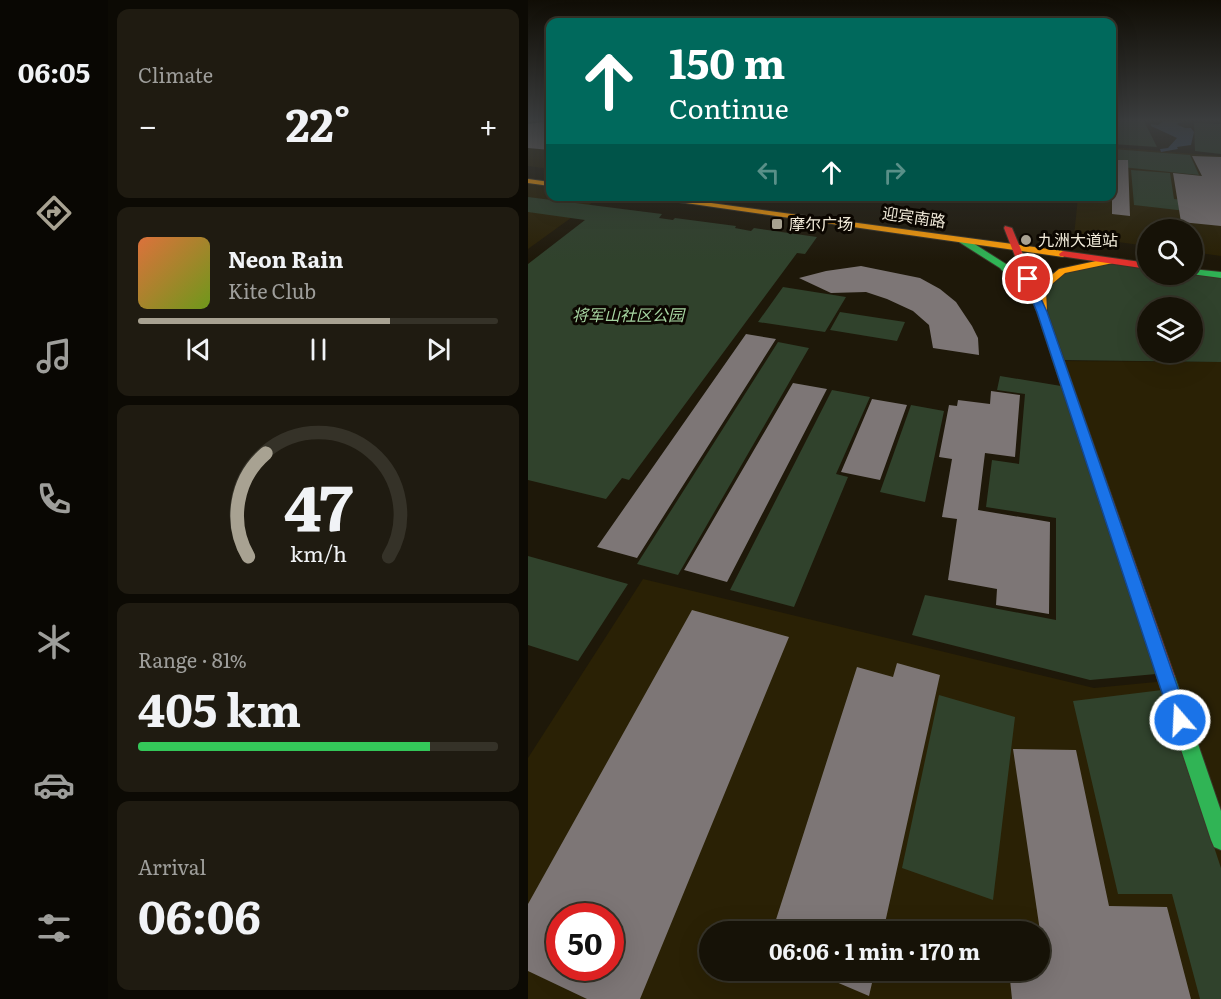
<!DOCTYPE html>
<html lang="en">
<head>
<meta charset="utf-8">
<style>
  :root { --surface:#161207; --page:#1f1b11; --text:#f1f3f6; --muted:#9e9e9b; --line:#353228; --accent:#a8a292 }
  body { margin:0; font-family:Literata,"Noto Sans SC",serif; background:var(--page); color:var(--text); height:100vh; display:flex; flex-direction:column; font-size:22px; white-space:nowrap }
  * { box-sizing:border-box; margin:0 }
  p { font-size:20px; color:var(--muted) }
  .icon { flex:none; width:33px; height:33px; fill:none; stroke:currentColor; stroke-width:2; stroke-linecap:round; stroke-linejoin:round }
  .map { position:relative; flex:1; overflow:hidden }
  .side { display:flex; flex-direction:column; gap:9px; padding:9px; background:#0c0a04; width:420px }
  .side>* { flex:none }
  .hud { position:absolute; left:18px; top:18px; width:570px; height:183px; border-radius:12px; box-shadow:0 6px 24px #0002,0 0 0 2px var(--line); background:#00695c; color:#fff; overflow:hidden }
  .buttons { position:absolute; left:609px; top:219px; display:grid; gap:12px }
  .buttons a { display:grid; place-items:center; width:66px; height:66px; border-radius:50%; background:var(--surface); box-shadow:0 6px 24px #0002,0 0 0 2px var(--line); font-size:30px }
  .speed { position:absolute; left:18px; top:903px; display:flex; gap:12px; font-size:30px; font-weight:700; text-align:center }
  .speed>* { display:grid; place-content:center; width:78px; height:78px; border-radius:50%; background:var(--surface); box-shadow:0 6px 24px #0002,0 0 0 2px var(--line); line-height:1 }
  .speed .limit { border:9px solid #d22; background:#fff; color:#111 }
  .pin { position:absolute; display:grid; place-items:center; width:51px; height:51px; color:#fff; margin:-26px; border:3px solid #fff; border-radius:50%; box-shadow:0 2px 6px #0007 }
  .me { position:absolute; width:66px; margin:-33px; rotate:341deg; stroke-linejoin:round; filter:drop-shadow(0 0 4px #0008) }
  .turn { display:flex; align-items:center; gap:21px; height:126px; padding:0 24px; font-size:27px }
  .turn .icon { width:78px; height:78px; stroke-width:2.5 }
  .turn b { display:block; font-size:42px; line-height:51px }
  .lanes { display:flex; align-items:center; height:57px; padding:0 24px; background:#0003; justify-content:center; gap:30px; direction:ltr }
  .lanes .off { opacity:.35 }
  .big { font-size:45px; font-weight:700; line-height:1.1 }
  .side .tile { flex:1; display:flex; flex-direction:column; justify-content:center; gap:9px; min-width:0; padding:0 21px; border-radius:12px; background:var(--page) }
  .side .dial { align-items:center; gap:0 }
  .dial svg { height:156px; overflow:visible; fill:none; stroke:var(--line); stroke-width:7; stroke-linecap:round; text-anchor:middle }
  .dial text { fill:var(--text); stroke:none }
  .song { display:flex; align-items:center; gap:18px }
  .cover { width:72px; height:72px; border-radius:9px; background:linear-gradient(135deg,hsl(20 70% 55%),hsl(80 70% 35%)) }
  .played { height:6px; border-radius:3px; background:linear-gradient(90deg,var(--accent) 70%,var(--line) 70%) }
  .keys { display:flex; justify-content:space-around; direction:ltr }
  .heat { display:flex; justify-content:space-between; align-items:center; font-size:33px; direction:ltr }
  .charge { height:9px; border-radius:4px; background:linear-gradient(90deg,#34c759 81%,var(--line) 0) }
  .trip { position:absolute; left:171px; top:921px; width:351px; height:60px; border-radius:30px; background:var(--surface); box-shadow:0 6px 24px #0002,0 0 0 2px var(--line); font-weight:700; line-height:60px; text-align:center }
  main { display:flex; flex:1; min-height:0 }
  .dock { display:flex; flex-direction:column; width:108px; justify-content:space-around; align-items:center; background:#090703; color:var(--muted) }
  .dock .icon { width:42px; height:42px }
  .dock .on { color:var(--accent) }
  .dock b { font-size:27px; color:var(--text) }
  .map>svg:first-child { display:block }
  .built { fill:#2a2105; fill-rule:evenodd }
  .green { fill:#30422c; fill-rule:evenodd }
  .water { fill:#374a63 }
  .building { fill:#7d7676; fill-rule:evenodd }
  .lines { fill:none; stroke-linecap:round; stroke-linejoin:round }
  .fast-casing { stroke:#3a3528; stroke-width:2 }
  .slow-casing { stroke:#3a3528; stroke-width:2 }
  .jam-casing { stroke:#3a3528; stroke-width:2 }
  .fast { fill:#30b455; fill-rule:evenodd }
  .slow { fill:#ff9f0a; fill-rule:evenodd }
  .jam { fill:#e5322d; fill-rule:evenodd }
  .route { fill:#1a73e8; stroke:#114b97; stroke-width:1.5 }
  .poi-dot { fill:#a8a292; stroke:#0c0701; stroke-width:2 }
  .labels { text-anchor:middle; stroke-width:6; stroke-linejoin:round; paint-order:stroke }
  .far-street-label { font-size:16px; fill:#f3ecdb; stroke:#0c0701 }
  .far-poi-label { font-size:16px; fill:#f3ecdb; stroke:#0c0701; text-anchor:start }
  .far-park-label { font-size:16px; font-style:italic; fill:#a6d5a1; stroke:#0c0701 }
</style>
</head>
<body>
<main>
<nav class="dock">
<b>06:05</b>
<svg class="icon on" aria-label="directions" viewBox="0 0 24 24"><path d="M12 3l9 9-9 9-9-9zM9 14v-3h6M13 9l2 2-2 2"/></svg>
<svg class="icon" aria-label="music" viewBox="0 0 24 24"><path d="M9 18V5l10-2v13"/><circle cx="6" cy="18" r="3"/><circle cx="16" cy="16" r="3"/></svg>
<svg class="icon" aria-label="phone" viewBox="0 0 24 24"><path d="M5 4h4l2 5-3 2q2 4 5 5l2-3 5 2v4C11 20 4 13 5 4z"/></svg>
<svg class="icon" aria-label="climate" viewBox="0 0 24 24"><path d="M12 3v18M4 7l16 10M4 17L20 7"/></svg>
<svg class="icon" aria-label="car" viewBox="0 0 24 24"><path d="M5 17H2v-5l4-1 3-4h7l3 4 3 1v5h-3M9 17h6M6 11h13"/><circle cx="7" cy="17" r="2"/><circle cx="17" cy="17" r="2"/></svg>
<svg class="icon" aria-label="filters" viewBox="0 0 24 24"><path d="M4 7h16M4 17h16"/><circle cx="9" cy="7" r="2"/><circle cx="15" cy="17" r="2"/></svg>
</nav>
<section class="side">
<div class="tile"><p>Climate</p>
<div class="heat"><a>−</a><b class="big">22°</b><a>+</a></div>
</div>
<div class="tile">
<div class="song"><i class="cover"></i><div><b>Neon Rain</b><p>Kite Club</p></div></div>
<div class="played"></div>
<div class="keys"><svg class="icon" aria-label="previous" viewBox="0 0 24 24"><path d="M18 5L8 12l10 7zM5 5v14"/></svg><svg class="icon" aria-label="pause" viewBox="0 0 24 24"><path d="M8 5v14M16 5v14"/></svg><svg class="icon" aria-label="next" viewBox="0 0 24 24"><path d="M6 5l10 7-10 7zM19 5v14"/></svg></div>
</div>
<div class="tile dial"><svg viewBox="0 0 100 80">
<path d="M14 69A42 42 0 1 1 86 69"/>
<path d="M14 69A42 42 0 0 1 23 16" stroke="#a8a292"/>
<text x="50" y="56" font-size="32" font-weight="700">47</text>
<text x="50" y="72" font-size="11">km/h</text>
</svg></div>
<div class="tile"><p>Range · 81%</p><b class="big">405 km</b><div class="charge"></div></div>
<div class="tile"><p>Arrival</p><b class="big">06:06</b></div>
</section>
<div class="map">
<svg width="693" height="999" viewBox="0 0 693 999">
  <rect width="100%" height="100%" fill="#1e1809"/>
  <path class="built" d="M0 121H22V169L0 166Z
    M584 147 693 156V256L665 252 664 230H620L619 246 546 236 550 197 584 196Z
    M0 181 22 184V196L72 197 0 249Z
    M534 361 693 362V821Z
    M115 579 566 688 638 681 693 846V999H0V758ZM32 916H82V968H32ZM182 932H512V970H182Z"/>
  <path class="green" d="M584 121H616L629 147 584 144Z
    M666 123 693 124V154L667 151Z
    M584 149 662 155 671 175 584 166Z
    M603 170 642 173 646 199 693 204V215L606 205Z
    M0 197 134 214 131 218 145 220 147 218 208 226 207 228 223 231 226 228 289 237 277 254 269 253 101 480 94 478 78 499 0 480V264L57 220 0 212Z
    M583 261 619 266 620 274 693 276V362L531 360 514 288 534 271ZM620 308H664V352H620Z
    M255 287 318 297 297 332 230 322Z
    M312 312 377 322 369 341 302 330Z
    M250 342 281 348 150 575 109 564Z
    M472 376 533 386 628 674 562 680 384 635 397 595 528 620V518L458 507 464 460 491 464 497 394 469 390Z
    M304 390 342 397 308 474 320 477 266 607 202 590Z
    M383 405 416 411 397 502 352 492Z
    M0 556 100 584 50 661 0 645Z
    M634 690 693 868V999H672L644 894H590L545 701Z
    M411 695 487 717 465 900 374 868Z"/>
  <path class="water" d="M636 121 654 122 648 124 657 128H663L666 132 663 145 649 147 650 149 633 152 632 149 640 148 649 138 623 126V124L630 125Z"/>
  <path class="building" d="M22 121V150L0 148V124Z
    M664 156 693 157V226L653 222 645 173 674 176Z
    M584 160H600L602 216 584 214Z
    M333 266 392 278 412 289 428 302 444 326 450 338 451 355 405 348 401 325 385 311 359 299 338 292 303 293 271 278 298 271Z
    M218 334 248 339 109 558 69 547Z
    M265 383 299 389 199 582 156 570Z
    M463 391 492 395 487 457 457 453 450 510 522 522 521 614 468 605 469 589 420 580 429 519 414 517 424 459 411 457 421 405 429 406 430 400 462 404Z
    M344 399 379 405 352 480 313 472Z
    M164 610 261 637 112 999H59L0 971V904ZM32 916H82V968H32Z
    M369 663 412 675 355 932H244L329 667 365 677Z
    M485 749 548 750 581 906 639 907 663 999H484L481 970H512V931Z
    M280 970H347L341 996Z"/>
  <g class="lines">
    <g class="fast-casing">
      <path id="fast" d="M431 238H437L478 264 500 290V294H494L472 268 431 242Z
        M664 269 693 272V278L663 274Z
        M638 669 644 671 647 677 693 811V850L686 847 683 840 629 677 632 671Z"/>
    </g>
    <g class="slow-casing">
      <path id="slow" d="M0 179 22 182V186L0 183Z
        M109 196H132L535 251 539 254 535 257Z
        M582 258 586 261 585 263 537 273 518 289 519 312 511 314 508 288 531 269Z"/>
    </g>
    <g class="jam-casing">
      <path id="jam" d="M477 226 484 228 519 312 647 677 644 683 638 685 632 683 629 677 509 312 476 228Z
        M535 251 620 263V269L532 256 531 254Z"/>
    </g>
    <use href="#fast" class="fast"/>
    <use href="#slow" class="slow"/>
    <use href="#jam" class="jam"/>
  </g>
  <linearGradient id="sky" x2="0" y2="1"><stop stop-color="#100d05"/><stop offset="0.46" stop-color="#3b3d3e"/><stop offset="1" stop-color="#3b3d3e" stop-opacity="0"/></linearGradient>
  <rect width="693" height="261" fill="url(#sky)"/>
  <path class="route" d="M497 277 504 279 519 312 661 720 659 726 652 729 646 726 643 720 509 312 495 279Z"/>
  <g class="poi-dot">
    <rect x="243" y="218" width="12" height="12" rx="3"/>
    <circle cx="498" cy="240" r="6"/>
  </g>
  <g class="labels">
    <g class="far-street-label">
      <text transform="translate(386 217) rotate(8)" y="6">迎宾南路</text>
    </g>
    <g class="far-poi-label">
      <text x="261" y="230">摩尔广场</text>
      <text x="510" y="246">九洲大道站</text>
    </g>
    <g class="far-park-label">
      <text x="100" y="321">将军山社区公园</text>
    </g>
  </g>
</svg>
<div class="buttons">
<a><svg class="icon" aria-label="search" viewBox="0 0 24 24"><circle cx="10" cy="10" r="6"/><path d="M15 15l6 6"/></svg></a>
<a><svg class="icon" aria-label="layers" viewBox="0 0 24 24"><path d="M12 4l9 5-9 5-9-5zM3 14l9 5 9-5"/></svg></a>
</div>
<div class="speed"><div class="limit">50</div></div>
<div class="pin" style="left:500px;top:279px;background:#d93025"><svg class="icon" aria-label="arrive" viewBox="0 0 24 24"><path d="M6 21V4h12l-3 4 3 4H6"/></svg></div>
<svg class="me" style="left:652px;top:720px" viewBox="-20 -20 40 40"><circle r="17" fill="#1a73e8" stroke="#fff" stroke-width="3"/><path d="M0-11L8 9 0 5-8 9z" fill="#fff"/></svg>
<div class="trip">06:06 · 1 min · 170 m</div>
<div class="hud">
<div class="turn"><svg class="icon" aria-label="ahead" viewBox="0 0 24 24"><path d="M12 20V5M6 11l6-6 6 6"/></svg><div><b>150 m</b>Continue</div></div>
<div class="lanes"><svg class="icon off" aria-label="left" viewBox="0 0 24 24"><path d="M17 20v-9H6M10 6l-5 5 5 5"/></svg><svg class="icon" aria-label="ahead" viewBox="0 0 24 24"><path d="M12 20V5M6 11l6-6 6 6"/></svg><svg class="icon off" aria-label="right" viewBox="0 0 24 24"><path d="M7 20v-9h11M14 6l5 5-5 5"/></svg></div>
</div>
</div>
</main>
</body>
</html>
